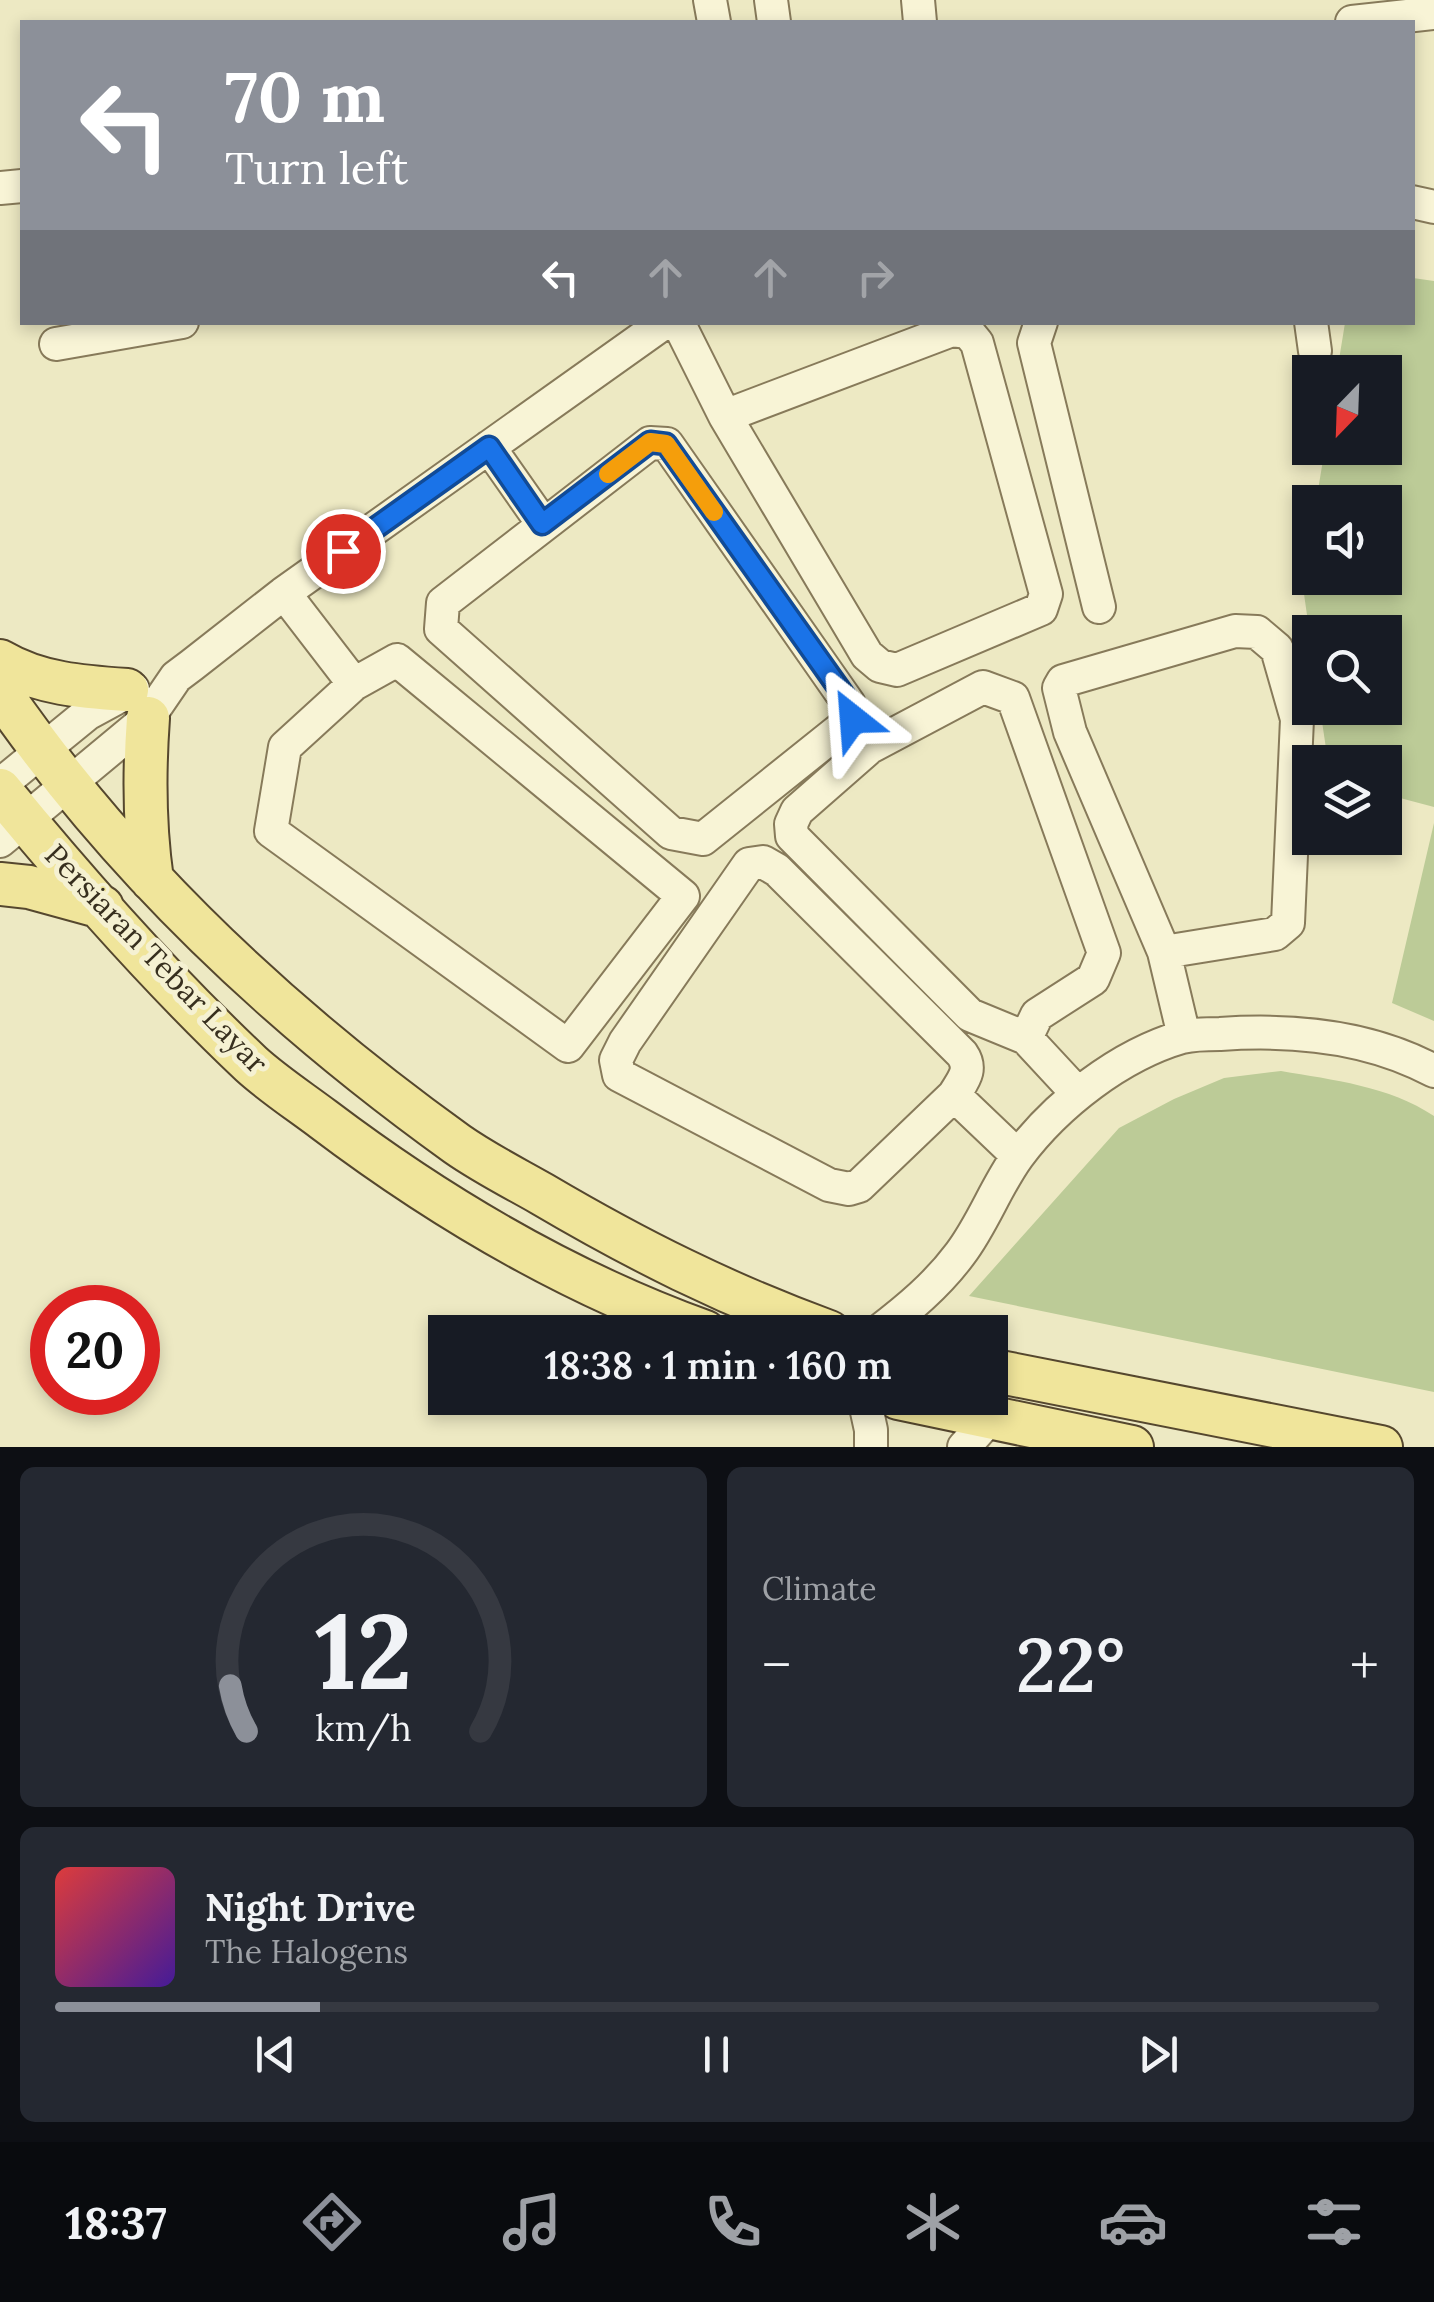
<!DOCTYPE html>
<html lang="en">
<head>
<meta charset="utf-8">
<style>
  :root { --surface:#171b24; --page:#242831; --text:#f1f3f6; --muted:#9ea1a6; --line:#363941; --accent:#8c9099 }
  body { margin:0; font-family:Lora,serif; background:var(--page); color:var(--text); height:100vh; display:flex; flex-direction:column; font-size:38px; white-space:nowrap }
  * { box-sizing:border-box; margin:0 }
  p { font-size:32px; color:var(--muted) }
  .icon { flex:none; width:55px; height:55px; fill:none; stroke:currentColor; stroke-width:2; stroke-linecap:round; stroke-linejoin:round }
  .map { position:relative; height:1447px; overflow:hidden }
  .panel { display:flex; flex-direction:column; gap:20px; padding:20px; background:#0d0f14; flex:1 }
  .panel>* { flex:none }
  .banner { position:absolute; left:20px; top:20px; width:1395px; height:305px; border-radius:0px; box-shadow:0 5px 15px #0003; background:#8c9099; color:#fff; overflow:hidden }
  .needle { width:65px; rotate:203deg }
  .tools { position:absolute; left:1292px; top:355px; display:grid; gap:20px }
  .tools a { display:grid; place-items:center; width:110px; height:110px; border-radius:0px; background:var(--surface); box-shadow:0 5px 15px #0003; font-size:50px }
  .speed { position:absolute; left:30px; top:1285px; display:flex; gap:20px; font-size:50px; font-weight:700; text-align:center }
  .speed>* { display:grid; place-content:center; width:130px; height:130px; border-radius:50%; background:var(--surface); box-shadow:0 5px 15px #0003; line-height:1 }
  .speed .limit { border:15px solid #d22; background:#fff; color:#111 }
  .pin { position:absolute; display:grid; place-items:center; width:85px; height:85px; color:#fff; margin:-42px; border:5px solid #fff; border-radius:50%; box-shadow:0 2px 10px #0007 }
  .me { position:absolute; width:110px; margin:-55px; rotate:332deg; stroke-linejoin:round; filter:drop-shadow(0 0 8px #0008) }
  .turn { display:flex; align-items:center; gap:35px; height:210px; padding:0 40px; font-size:45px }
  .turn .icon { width:130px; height:130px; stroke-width:2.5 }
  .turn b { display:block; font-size:70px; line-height:85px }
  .lanes { display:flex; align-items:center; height:95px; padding:0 40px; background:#0003; justify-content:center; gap:50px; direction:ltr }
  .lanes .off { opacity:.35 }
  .big { font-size:75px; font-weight:600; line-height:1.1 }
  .panel .tile { flex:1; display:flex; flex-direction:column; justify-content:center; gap:15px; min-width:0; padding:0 35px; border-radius:15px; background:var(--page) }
  .panel .dial { align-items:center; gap:0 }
  .dial svg { height:260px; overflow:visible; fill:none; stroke:var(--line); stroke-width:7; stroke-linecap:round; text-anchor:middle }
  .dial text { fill:var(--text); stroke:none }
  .song { display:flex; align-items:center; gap:30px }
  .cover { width:120px; height:120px; border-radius:15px; background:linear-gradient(135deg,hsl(0 70% 55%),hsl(260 70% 35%)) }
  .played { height:10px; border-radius:5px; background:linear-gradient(90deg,var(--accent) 20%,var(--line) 20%) }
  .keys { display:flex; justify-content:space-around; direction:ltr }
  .heat { display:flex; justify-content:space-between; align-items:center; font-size:55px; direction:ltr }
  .panel .tiles { flex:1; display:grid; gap:20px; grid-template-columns:1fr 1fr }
  .tile:last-child { grid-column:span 2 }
  .trip { position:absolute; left:428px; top:1315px; width:580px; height:100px; border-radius:0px; background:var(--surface); box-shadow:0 5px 15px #0003; font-weight:600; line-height:100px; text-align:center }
  .menu { display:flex; height:160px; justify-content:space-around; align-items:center; background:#090b0e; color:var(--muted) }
  .menu .icon { width:70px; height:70px }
  .menu .current { color:var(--accent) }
  .menu b { font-size:45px; color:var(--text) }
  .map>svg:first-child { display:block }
  .green { fill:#bccb97 }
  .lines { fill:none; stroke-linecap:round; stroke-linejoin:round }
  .minor-casing { stroke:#877a5a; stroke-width:36 }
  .major-casing { stroke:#55472e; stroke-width:46 }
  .minor { stroke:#f8f4d6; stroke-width:32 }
  .major { stroke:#f0e59b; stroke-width:42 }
  .route-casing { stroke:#114b97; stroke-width:25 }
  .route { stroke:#1a73e8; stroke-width:18 }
  .slow { stroke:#f59e0b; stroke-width:18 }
  .labels { text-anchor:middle; stroke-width:10; stroke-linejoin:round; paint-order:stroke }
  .street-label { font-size:30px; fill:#372f1e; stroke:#f5f1d2 }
</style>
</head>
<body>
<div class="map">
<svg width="1434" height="1447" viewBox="0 0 1434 1447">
  <rect width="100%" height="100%" fill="#ede9c3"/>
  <path class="green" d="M1413 278 1434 281V807L1385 794V762H1328L1320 708H1385V632H1310V636L1303 587 1310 542V578H1385V502H1316L1325 448H1385V372H1337L1345 323 1412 322Z
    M1434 823V1021L1392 1003Z
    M1281 1071C1333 1080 1389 1086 1434 1116V1392L969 1296 1119 1128 1174 1099 1224 1078Z"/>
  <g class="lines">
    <g class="minor-casing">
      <path id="minor" d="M710 0 714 22
        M771 0 774 22
        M918 0 920 22
        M1352 22 1434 13
        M0 188 22 186
        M1412 202 1434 207
        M678 322 725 416
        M1041 322 1034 343 1099 607
        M1311 322 1315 351
        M952 330 968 332 977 343 1046 594 1041 609 897 670 880 666 867 655 725 416Z
        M56 344 182 322
        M650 443 667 444 849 704 853 719 703 839 671 833 441 629 443 603Z
        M489 447 543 524
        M284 593 354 684 285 747 271 831 568 1046 683 896 397 660 354 684
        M1235 631 1257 632 1277 649 1297 719 1288 923 1275 934 1164 952 1070 732 1059 688 1063 681Z
        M983 687 1013 698 1104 953 1093 979 1037 1015 1026 1038 970 1015 792 836 791 824 797 811 870 747Z
        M0 785 87 714 133 689
        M0 841 148 718 176 677 192 665 284 593 665 322
        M1164 952 1184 1036
        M1026 1038 1078 1094
        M954 1095 859 1186 849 1189 829 1185 619 1075 616 1060 625 1042 749 864 763 862 777 870 962 1054C973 1070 963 1080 954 1095L1018 1156
        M878 1332C908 1309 937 1285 960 1254 983 1224 996 1186 1018 1156 1057 1104 1120 1055 1182 1037 1194 1034 1208 1034 1220 1034 1293 1029 1369 1036 1434 1071
        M864 1398 871 1430V1447
        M964 1447 990 1418"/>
    </g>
    <g class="major-casing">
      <path id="major" d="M0 661C39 684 83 687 127 690
        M0 692C122 869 283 1019 457 1144 484 1163 514 1178 542 1194 637 1250 725 1294 829 1332
        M148 718C144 773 144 825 152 880
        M0 790C78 885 161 979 251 1064 273 1084 299 1101 323 1119 438 1206 569 1283 705 1332
        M0 884 29 887 102 907
        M990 1370 1381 1447
        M898 1398 1132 1447"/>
    </g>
    <use href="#minor" class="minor"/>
    <use href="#major" class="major"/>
  </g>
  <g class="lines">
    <g class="route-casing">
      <path id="route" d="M343 551 489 447 542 524 650 442 666 444 850 704 853 719"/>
    </g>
    <use href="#route" class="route"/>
    <path class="slow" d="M608 474 650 442 666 444 714 512"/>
  </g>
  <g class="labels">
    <g class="street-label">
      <text transform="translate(156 959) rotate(46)" y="10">Persiaran Tebar Layar</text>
    </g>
  </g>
</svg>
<div class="tools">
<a><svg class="needle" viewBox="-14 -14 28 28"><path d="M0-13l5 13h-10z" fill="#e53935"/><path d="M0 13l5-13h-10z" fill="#9ea1a6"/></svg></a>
<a><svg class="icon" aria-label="sound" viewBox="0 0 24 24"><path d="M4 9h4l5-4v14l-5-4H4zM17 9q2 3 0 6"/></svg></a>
<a><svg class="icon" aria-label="search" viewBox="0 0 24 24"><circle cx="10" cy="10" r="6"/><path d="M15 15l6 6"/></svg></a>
<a><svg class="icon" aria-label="layers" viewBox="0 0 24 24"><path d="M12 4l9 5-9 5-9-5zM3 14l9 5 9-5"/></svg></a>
</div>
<div class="speed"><div class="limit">20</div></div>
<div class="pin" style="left:343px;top:551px;background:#d93025"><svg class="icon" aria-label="arrive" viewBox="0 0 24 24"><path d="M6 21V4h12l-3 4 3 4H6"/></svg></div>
<svg class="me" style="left:853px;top:719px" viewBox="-20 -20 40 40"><path d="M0-17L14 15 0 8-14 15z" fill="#1a73e8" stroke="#fff" stroke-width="4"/></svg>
<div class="trip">18:38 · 1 min · 160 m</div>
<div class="banner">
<div class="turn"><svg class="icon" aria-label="left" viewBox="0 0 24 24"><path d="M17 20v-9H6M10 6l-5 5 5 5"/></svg><div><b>70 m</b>Turn left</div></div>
<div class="lanes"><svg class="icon" aria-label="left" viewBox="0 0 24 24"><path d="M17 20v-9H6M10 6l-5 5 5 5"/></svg><svg class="icon off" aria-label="ahead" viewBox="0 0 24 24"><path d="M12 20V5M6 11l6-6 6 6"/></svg><svg class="icon off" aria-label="ahead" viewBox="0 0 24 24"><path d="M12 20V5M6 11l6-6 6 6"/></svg><svg class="icon off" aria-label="right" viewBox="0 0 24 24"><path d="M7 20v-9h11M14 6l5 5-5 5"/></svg></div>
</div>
</div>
<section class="panel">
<div class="tiles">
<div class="tile dial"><svg viewBox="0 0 100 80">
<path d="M14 69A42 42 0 1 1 86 69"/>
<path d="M14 69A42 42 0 0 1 9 55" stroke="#8c9099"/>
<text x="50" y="56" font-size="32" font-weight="700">12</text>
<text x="50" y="72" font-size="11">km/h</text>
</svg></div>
<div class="tile"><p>Climate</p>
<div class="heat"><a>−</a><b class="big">22°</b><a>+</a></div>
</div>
<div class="tile">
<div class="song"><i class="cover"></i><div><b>Night Drive</b><p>The Halogens</p></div></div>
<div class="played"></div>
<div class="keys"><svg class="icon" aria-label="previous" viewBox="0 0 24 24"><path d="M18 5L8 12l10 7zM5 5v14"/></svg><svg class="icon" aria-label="pause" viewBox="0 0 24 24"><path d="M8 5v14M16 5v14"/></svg><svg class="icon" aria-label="next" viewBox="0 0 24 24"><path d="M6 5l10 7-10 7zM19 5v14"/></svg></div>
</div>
</div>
</section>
<nav class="menu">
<b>18:37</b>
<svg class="icon current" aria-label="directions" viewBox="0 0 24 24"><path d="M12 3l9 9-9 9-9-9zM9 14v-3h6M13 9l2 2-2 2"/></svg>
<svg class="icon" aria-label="music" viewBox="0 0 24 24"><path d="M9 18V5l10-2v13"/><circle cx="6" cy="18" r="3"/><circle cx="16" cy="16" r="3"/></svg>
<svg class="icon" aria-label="phone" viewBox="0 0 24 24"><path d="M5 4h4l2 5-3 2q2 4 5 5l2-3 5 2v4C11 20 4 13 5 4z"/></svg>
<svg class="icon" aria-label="climate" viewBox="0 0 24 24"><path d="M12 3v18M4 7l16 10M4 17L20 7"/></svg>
<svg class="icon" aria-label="car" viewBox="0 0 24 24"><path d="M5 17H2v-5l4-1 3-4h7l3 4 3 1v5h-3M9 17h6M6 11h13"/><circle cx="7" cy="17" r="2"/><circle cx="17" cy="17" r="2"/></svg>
<svg class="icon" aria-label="filters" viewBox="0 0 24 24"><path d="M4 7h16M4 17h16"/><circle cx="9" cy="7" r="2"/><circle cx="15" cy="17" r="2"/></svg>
</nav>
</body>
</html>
